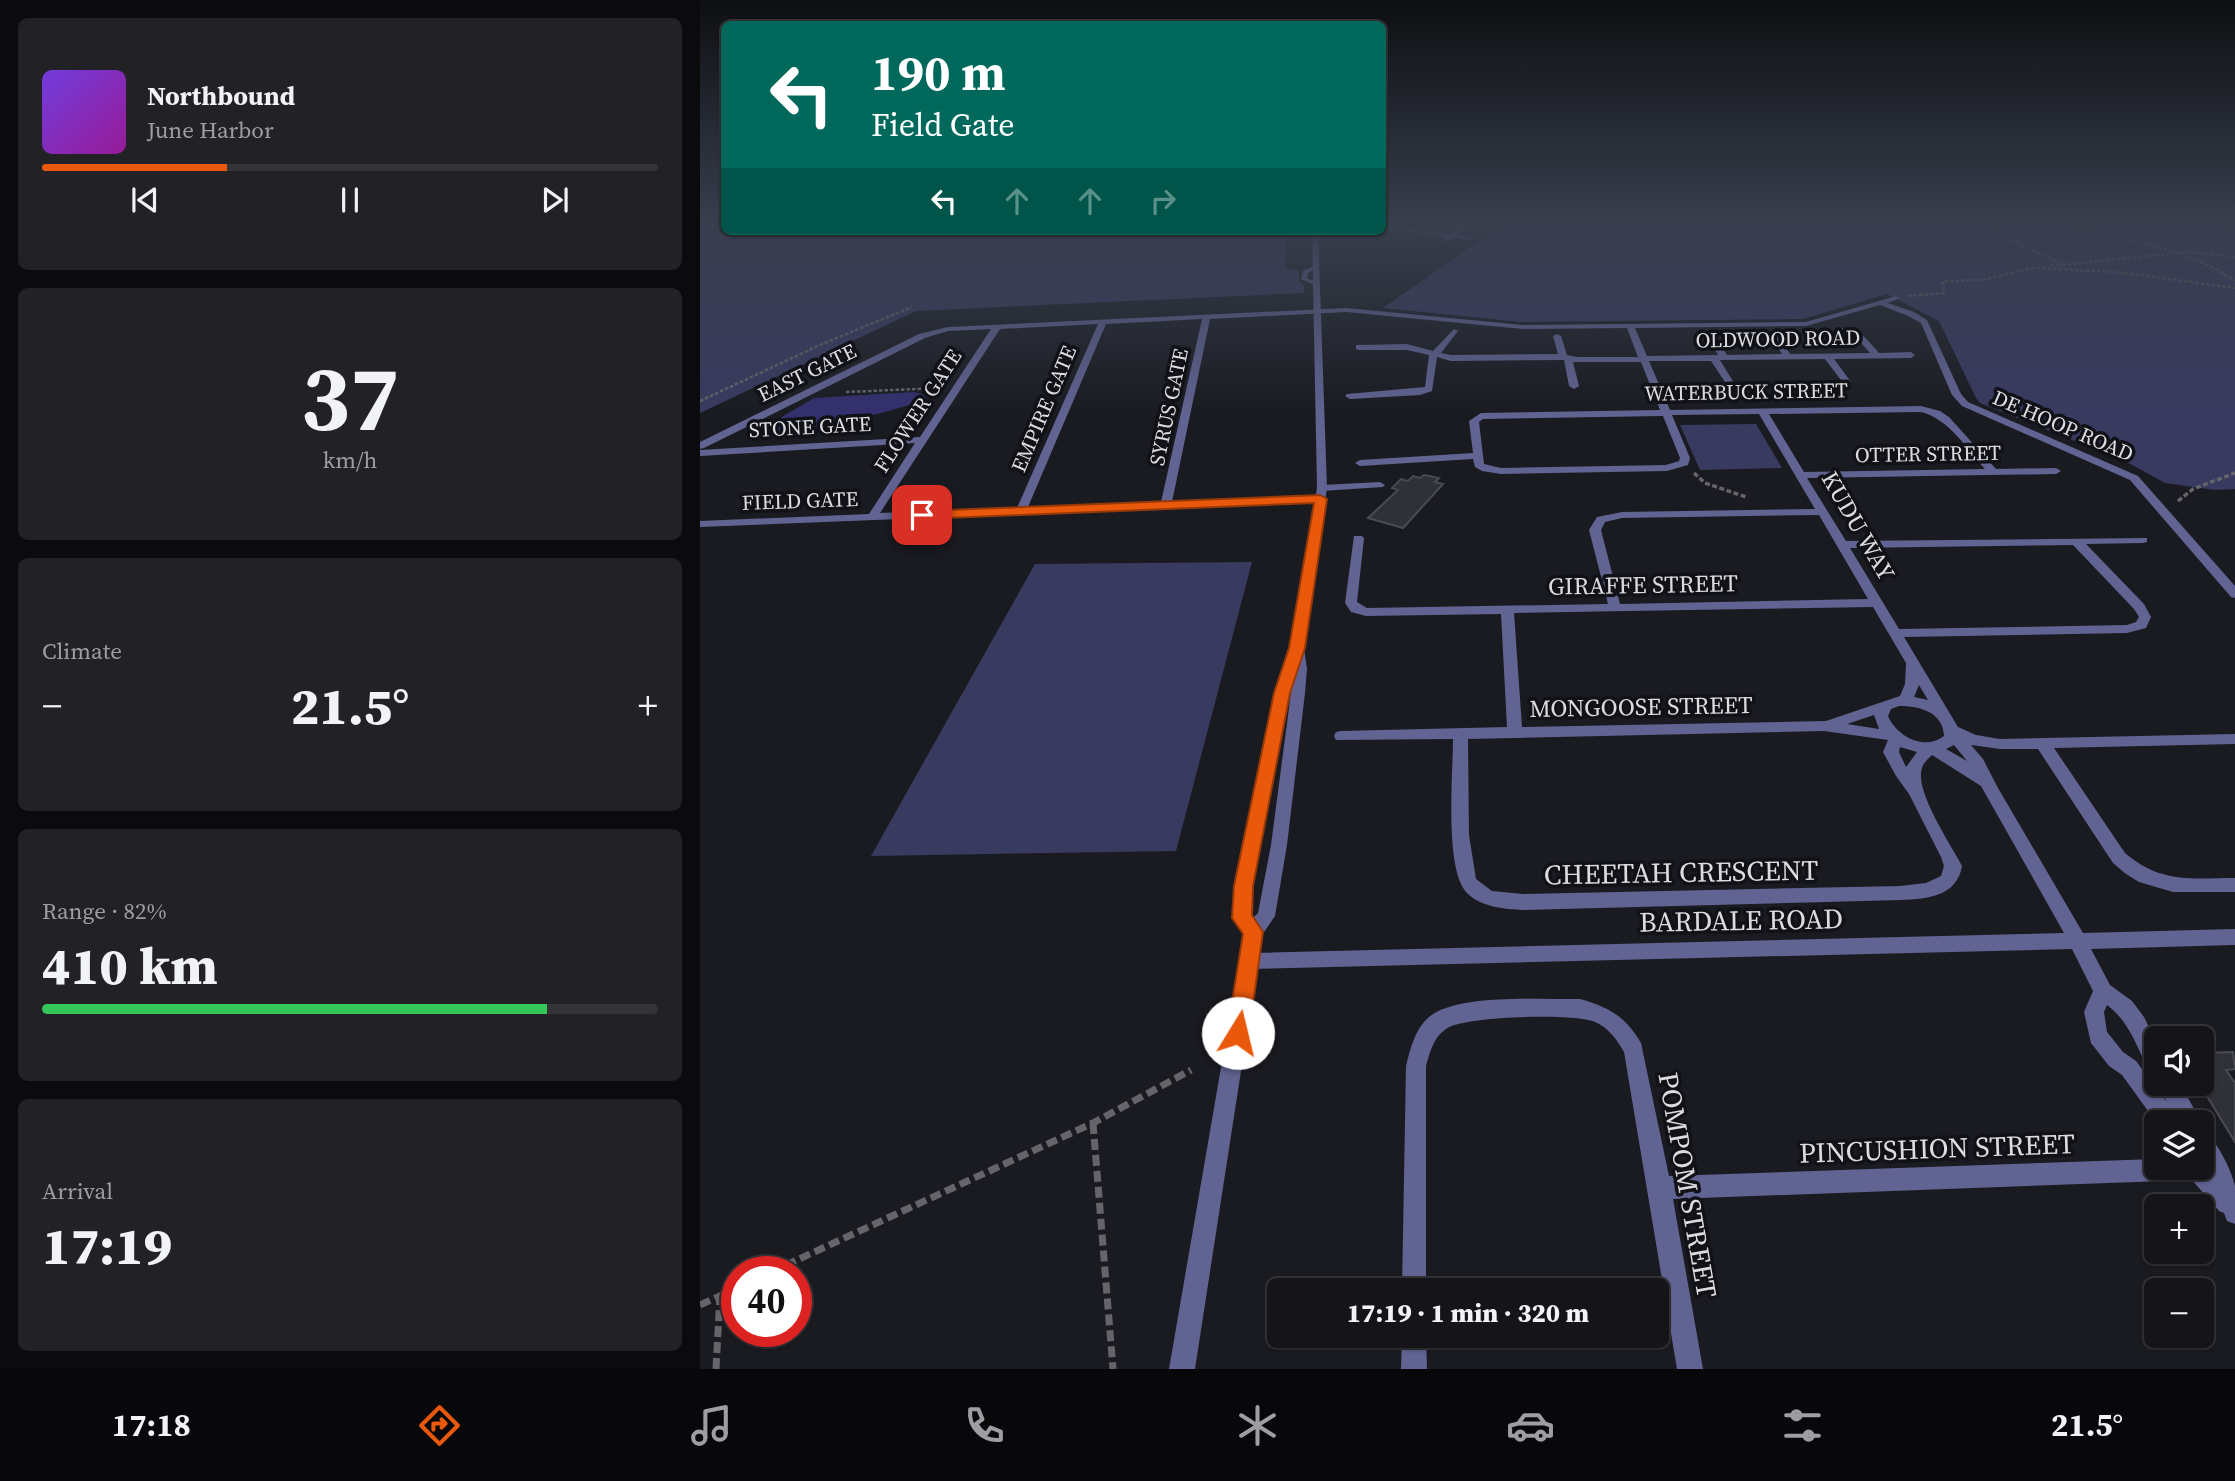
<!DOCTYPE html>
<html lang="en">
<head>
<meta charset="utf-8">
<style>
  :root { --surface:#141419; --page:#212126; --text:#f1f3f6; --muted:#9d9ea2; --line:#333338; --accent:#ea580c }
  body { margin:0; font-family:"Source Serif 4",serif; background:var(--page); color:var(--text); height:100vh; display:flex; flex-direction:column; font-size:26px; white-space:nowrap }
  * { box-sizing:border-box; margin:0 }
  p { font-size:23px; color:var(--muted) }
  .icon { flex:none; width:38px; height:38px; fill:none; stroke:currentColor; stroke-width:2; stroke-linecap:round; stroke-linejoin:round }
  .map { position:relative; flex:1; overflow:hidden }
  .details { display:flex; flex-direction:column; gap:18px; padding:18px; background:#0b0b0e; width:700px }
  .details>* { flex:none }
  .banner { position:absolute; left:21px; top:21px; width:665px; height:214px; border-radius:10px; box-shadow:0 2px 5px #0004,0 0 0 2px var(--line); background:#00695c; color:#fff; overflow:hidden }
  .buttons { position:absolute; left:1444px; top:1026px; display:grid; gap:14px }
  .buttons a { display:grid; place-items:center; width:70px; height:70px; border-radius:10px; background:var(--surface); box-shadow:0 2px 5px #0004,0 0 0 2px var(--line); font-size:35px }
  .speed { position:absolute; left:21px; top:1256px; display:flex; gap:14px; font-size:35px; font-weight:700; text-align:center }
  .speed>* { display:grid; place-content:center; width:91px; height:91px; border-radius:50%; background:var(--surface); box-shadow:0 2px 5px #0004,0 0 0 2px var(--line); line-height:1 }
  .speed .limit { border:10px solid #d22; background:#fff; color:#111 }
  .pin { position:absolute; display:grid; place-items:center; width:60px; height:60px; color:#fff; margin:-30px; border-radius:14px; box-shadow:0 4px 10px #0006 }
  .me { position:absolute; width:77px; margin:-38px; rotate:9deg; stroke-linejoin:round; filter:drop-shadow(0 0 5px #0008) }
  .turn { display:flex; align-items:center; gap:24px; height:147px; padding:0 35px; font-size:32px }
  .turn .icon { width:91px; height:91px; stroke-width:2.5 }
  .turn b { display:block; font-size:49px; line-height:60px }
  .lanes { display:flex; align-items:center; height:66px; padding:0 35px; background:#0003; justify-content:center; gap:35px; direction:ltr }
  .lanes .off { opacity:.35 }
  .big { font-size:52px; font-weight:800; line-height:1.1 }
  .details .tile { flex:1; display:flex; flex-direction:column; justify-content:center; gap:10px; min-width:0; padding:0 24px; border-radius:10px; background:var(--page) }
  .details .dial { align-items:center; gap:0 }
  .dial b { font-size:91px; line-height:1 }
  .song { display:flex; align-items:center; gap:21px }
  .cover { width:84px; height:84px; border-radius:10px; background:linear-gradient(135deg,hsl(260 70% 55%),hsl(300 70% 35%)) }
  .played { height:7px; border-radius:4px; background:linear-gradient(90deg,var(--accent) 30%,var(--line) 30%) }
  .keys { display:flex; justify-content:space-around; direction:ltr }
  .heat { display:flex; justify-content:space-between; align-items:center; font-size:38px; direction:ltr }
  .charge { height:10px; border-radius:5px; background:linear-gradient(90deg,#34c759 82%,var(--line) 0) }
  .trip { position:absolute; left:567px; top:1278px; width:402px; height:70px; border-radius:10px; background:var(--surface); box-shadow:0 2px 5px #0004,0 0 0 2px var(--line); font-weight:800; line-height:70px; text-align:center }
  .dock { display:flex; height:112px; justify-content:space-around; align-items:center; background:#08080a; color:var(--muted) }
  .dock .icon { width:49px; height:49px }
  .dock .selected { color:var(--accent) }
  .dock b { font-size:32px; color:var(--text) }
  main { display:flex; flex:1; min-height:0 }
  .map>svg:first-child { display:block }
  .green { fill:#393a60 }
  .water { fill:#33306e }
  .building { fill:#303137; stroke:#4a4b52; stroke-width:2 }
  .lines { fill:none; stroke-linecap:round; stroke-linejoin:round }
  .path-far2 { stroke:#64646a; stroke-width:2.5; stroke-dasharray:3.5 2; stroke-linecap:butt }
  .path-far1 { stroke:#64646a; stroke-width:3.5; stroke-dasharray:5 2.5; stroke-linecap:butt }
  .path { stroke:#64646a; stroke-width:7; stroke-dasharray:11 5; stroke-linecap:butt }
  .service { fill:#616392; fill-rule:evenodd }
  .minor { fill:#616392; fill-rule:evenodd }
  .tertiary { fill:#616392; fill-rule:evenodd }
  .route { fill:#ea580c; stroke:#983908; stroke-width:2 }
  .labels { text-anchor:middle; stroke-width:7; stroke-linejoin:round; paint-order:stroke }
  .far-street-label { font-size:21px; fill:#dbdbe0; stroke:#111218 }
  .street-label { font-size:24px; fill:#dbdbe0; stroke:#111218 }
  .near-street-label { font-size:28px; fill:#dbdbe0; stroke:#111218 }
</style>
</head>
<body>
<main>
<section class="details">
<div class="tile">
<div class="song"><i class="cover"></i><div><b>Northbound</b><p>June Harbor</p></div></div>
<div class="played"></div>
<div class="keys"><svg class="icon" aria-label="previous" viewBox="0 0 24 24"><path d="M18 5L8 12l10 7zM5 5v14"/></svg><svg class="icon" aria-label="pause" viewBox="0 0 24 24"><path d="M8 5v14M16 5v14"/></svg><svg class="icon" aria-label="next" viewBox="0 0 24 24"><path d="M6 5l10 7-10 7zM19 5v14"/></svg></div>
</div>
<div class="tile dial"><b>37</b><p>km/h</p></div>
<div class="tile"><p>Climate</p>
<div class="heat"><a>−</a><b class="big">21.5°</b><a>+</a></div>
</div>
<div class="tile"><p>Range · 82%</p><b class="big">410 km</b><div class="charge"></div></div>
<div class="tile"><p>Arrival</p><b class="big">17:19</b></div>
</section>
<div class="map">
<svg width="1535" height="1369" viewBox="0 0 1535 1369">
  <rect width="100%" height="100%" fill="#1a1b21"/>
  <path class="green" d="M0 223H24V231H587L585 268 599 271V282L604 285V293L216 311 0 413Z
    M805 223H1535V489L1515 490 1465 483 1427 462 1280 403 1276 398 1239 321 1187 294 1103 319 821 322 683 308Z
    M1056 424 1082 468 1000 470 980 425Z
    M552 562 476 851 171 856 335 564Z"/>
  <path class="water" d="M214 392 229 396C216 409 72 439 53 434L114 398Z"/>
  <path class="building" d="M724 475 739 478 735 482 743 484 703 528 668 518 698 490 692 488 701 479 708 481 713 476 720 478Z
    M1533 1052 1535 1069 1526 1070 1535 1083V1142L1499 1083H1502V1053Z"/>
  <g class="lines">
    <path class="path-far2" d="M1357 223C1417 241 1482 244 1535 281
      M1485 223 1535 225
      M1292 231 1364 265
      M1351 266 1487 252 1535 257
      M1208 296 1244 293 1243 281 1282 280 1333 268 1417 272 1535 288
      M146 392 239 388
      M0 401 122 344 212 307"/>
    <path class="path-far1" d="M994 473 1005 483 1046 497
      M1478 501 1493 489 1535 473"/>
    <path class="path" d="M393 1123 413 1369
      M71 1272 393 1123 491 1070
      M0 1305 37 1288
      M16 1369 20 1295"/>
    <path class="service" d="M614 266 619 267 608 273 607 278 618 283V285L616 286 601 279 603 271Z
      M680 482 685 485 683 487 622 491 617 488 622 485Z"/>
    <path class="minor" d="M764 223H771L757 235 774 238V240L752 238 747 241 744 239 745 237 682 228V224L750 234Z
      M1196 296 1200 298 1188 303 1214 312 1227 320 1261 394 1268 402 1438 476 1535 586V598L1531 597 1430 480 1262 406 1252 395 1221 323 1208 316 1180 305 1106 326 935 328 947 356 1018 355 1006 335 1010 333H1013L1027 355 1082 354 1069 334 1073 332H1076L1090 354 1170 353 1156 337 1140 329C1156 323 1169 342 1179 353L1211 352 1215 355 1211 358 1134 359 1151 382 1147 385 1144 384 1125 359 1020 360 1034 383 1030 386 1027 385 1011 361H949L970 410 1221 406 1240 411 1249 417 1296 469 1356 468 1361 471 1356 474 1107 478 1146 541 1447 538V542L1443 543 1386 544 1444 604 1451 617 1446 628 1427 633 1204 637 1258 727 1276 735 1300 739 1535 734V744L1354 748 1425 853C1462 884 1490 878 1535 878V892H1473L1439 882 1426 874 1413 863 1338 749H1300L1271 745 1283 759 1298 788 1383 933 1535 929V945L1391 949 1410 985 1432 1001 1444 1017 1456 1042V1074L1449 1071C1437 1047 1429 1021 1407 1005L1404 1012 1407 1032 1423 1052 1436 1061 1467 1102 1458 1083H1480L1501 1122H1456L1422 1075 1409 1066 1391 1043 1384 1012 1393 991 1372 949 549 969 542 967 540 961 542 955 549 953 1364 933 1281 786 1232 755C1228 759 1223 763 1222 768 1214 791 1251 844 1262 866 1257 897 1226 899 1200 900L823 910C804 909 781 907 767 893 744 870 753 773 753 739L636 740 634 736 636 732 641 731 807 727 801 614 666 616 651 612 645 603 654 536H662L664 538 657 602 667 608 908 604 889 530 897 517 922 512 1115 509 1059 414 972 415 990 458 988 465 967 471 801 474 782 471 775 467 773 459 660 466 655 463 660 460 773 453 769 421 781 413 960 410 941 362H873L879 386 874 389 869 386 864 360 751 361 737 357 732 391 720 395 650 399 645 396 647 394 725 387 729 355 707 350H659L656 349V345L707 344 733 351 754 329 758 331 741 353 751 355 858 354 853 336 857 334 861 336 867 355 877 357H938L927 328 823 329 646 312 510 319 472 502 624 497V501L620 502 0 527V521L169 514 215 443 0 456V450L220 437 291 329 248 331 225 338 4 448 0 449V442L219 334 248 327 646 308 823 325 1106 322ZM502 319 461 502 328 507 406 324ZM398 324 317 508 180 513 300 329ZM1221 412C1249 419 1266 448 1285 469L1104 472 1069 414ZM963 416 980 458 979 461 966 465 801 468 784 464 779 422 783 419ZM1119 515 1168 599 920 604 901 530 905 522 922 518ZM1373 545 1434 609 1439 617 1436 622 1427 625 1199 629 1150 548ZM1173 607 1206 663 1205 684 1200 696 1126 721 822 727 814 613ZM1219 685 1228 700 1214 697ZM1199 706C1220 706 1243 712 1244 736 1225 751 1197 737 1188 716L1191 709ZM1174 715 1179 729 1147 724ZM1124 731 1188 740 1183 752 1196 776 1209 794 1241 857 1244 866 1241 876 1226 883 1200 886 823 894 792 891 776 879 769 835 768 739ZM1254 745 1267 761 1246 749ZM1200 747 1217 752 1206 767 1199 752Z
      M880 999C909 1007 926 1017 941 1043L969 1176 1456 1159V1167H1502V1130C1515 1136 1532 1171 1535 1186 1535 1198 1535 1212 1535 1224L1527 1221 1524 1213 1519 1211 1492 1180 973 1199 1003 1369H977L924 1052C917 1040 909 1028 895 1022 875 1013 763 1016 746 1029 733 1038 730 1052 726 1066V1290H702L706 1066C710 1049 715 1029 729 1017 758 993 842 1000 880 999Z
      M702 1335H726L727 1369H701Z"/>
    <path class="tertiary" d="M612 231H618L627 488 604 648 607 669 605 693 587 845 575 916 562 935 495 1369H469L544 934 533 918 535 886 575 693 590 648 617 488ZM592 685 571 845 558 913 553 918 551 916 553 886Z"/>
  </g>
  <linearGradient id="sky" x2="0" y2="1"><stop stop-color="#0e0f12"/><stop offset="0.54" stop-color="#383f4e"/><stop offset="1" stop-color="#383f4e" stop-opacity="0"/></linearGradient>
  <rect width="1535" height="415" fill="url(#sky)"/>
  <path class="route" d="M620 495 627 499 605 648 590 693 553 886 552 915 563 932 549 1033 546 1041 538 1044 530 1041 527 1033 543 934 532 918 534 886 574 693 589 648 614 503 222 519 215 515 222 511Z"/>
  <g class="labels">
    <g class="far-street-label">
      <text transform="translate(1078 339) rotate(-1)" y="7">OLDWOOD ROAD</text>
      <text transform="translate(107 373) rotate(-26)" y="7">EAST GATE</text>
      <text transform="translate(1046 392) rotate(-1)" y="7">WATERBUCK STREET</text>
      <text transform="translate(469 407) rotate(-78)" y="7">SYRUS GATE</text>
      <text transform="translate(344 409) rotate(-67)" y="7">EMPIRE GATE</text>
      <text transform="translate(218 411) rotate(-57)" y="7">FLOWER GATE</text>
      <text transform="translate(1363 426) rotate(23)" y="7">DE HOOP ROAD</text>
      <text transform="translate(110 427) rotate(-3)" y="7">STONE GATE</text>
      <text transform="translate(1228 454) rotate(-1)" y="7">OTTER STREET</text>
      <text transform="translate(100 501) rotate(-2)" y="7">FIELD GATE</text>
    </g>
    <g class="street-label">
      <text transform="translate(1158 526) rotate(60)" y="8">KUDU WAY</text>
      <text transform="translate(943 585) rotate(-1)" y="8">GIRAFFE STREET</text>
      <text transform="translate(941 707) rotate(-1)" y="8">MONGOOSE STREET</text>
    </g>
    <g class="near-street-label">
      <text transform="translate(981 872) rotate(-1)" y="10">CHEETAH CRESCENT</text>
      <text transform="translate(1041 920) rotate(-1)" y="10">BARDALE ROAD</text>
      <text transform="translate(1237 1148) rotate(-2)" y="10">PINCUSHION STREET</text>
      <text transform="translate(988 1185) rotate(80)" y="10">POMPOM STREET</text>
    </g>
  </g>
</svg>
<div class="buttons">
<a><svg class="icon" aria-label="sound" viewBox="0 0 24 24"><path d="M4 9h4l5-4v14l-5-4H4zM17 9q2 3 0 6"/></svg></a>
<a><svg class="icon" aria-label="layers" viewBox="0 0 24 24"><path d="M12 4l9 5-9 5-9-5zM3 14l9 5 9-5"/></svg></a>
<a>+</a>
<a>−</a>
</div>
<div class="speed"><div class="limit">40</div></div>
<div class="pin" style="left:222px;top:515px;background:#d93025"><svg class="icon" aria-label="arrive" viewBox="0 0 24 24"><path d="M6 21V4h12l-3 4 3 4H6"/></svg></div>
<svg class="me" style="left:538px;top:1033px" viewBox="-20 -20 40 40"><circle r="19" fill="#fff"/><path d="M0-13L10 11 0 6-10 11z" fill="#ea580c"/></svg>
<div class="trip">17:19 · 1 min · 320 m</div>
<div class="banner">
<div class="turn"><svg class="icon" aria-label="left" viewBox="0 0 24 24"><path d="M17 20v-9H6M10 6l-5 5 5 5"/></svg><div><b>190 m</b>Field Gate</div></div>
<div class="lanes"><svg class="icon" aria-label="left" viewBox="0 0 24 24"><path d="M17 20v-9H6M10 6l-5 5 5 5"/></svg><svg class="icon off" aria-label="ahead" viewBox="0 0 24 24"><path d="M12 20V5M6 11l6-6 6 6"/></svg><svg class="icon off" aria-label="ahead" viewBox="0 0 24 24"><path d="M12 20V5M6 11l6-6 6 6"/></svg><svg class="icon off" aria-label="right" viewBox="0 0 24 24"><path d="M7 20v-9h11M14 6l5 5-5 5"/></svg></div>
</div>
</div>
</main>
<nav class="dock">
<b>17:18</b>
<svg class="icon selected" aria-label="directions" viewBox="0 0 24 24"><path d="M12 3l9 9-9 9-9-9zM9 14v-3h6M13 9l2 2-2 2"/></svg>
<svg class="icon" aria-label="music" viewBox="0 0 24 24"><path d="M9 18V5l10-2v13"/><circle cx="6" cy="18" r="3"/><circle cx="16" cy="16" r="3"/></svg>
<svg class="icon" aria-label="phone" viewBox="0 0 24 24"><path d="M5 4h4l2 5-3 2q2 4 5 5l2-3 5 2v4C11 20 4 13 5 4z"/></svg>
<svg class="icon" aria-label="climate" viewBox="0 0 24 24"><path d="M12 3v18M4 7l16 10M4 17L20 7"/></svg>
<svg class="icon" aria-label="car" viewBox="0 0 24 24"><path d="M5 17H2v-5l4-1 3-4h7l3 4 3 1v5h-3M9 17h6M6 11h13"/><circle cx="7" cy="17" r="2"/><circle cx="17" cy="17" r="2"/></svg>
<svg class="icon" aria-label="filters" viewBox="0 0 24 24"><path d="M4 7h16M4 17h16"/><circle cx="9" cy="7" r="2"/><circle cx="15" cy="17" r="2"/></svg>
<b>21.5°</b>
</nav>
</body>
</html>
